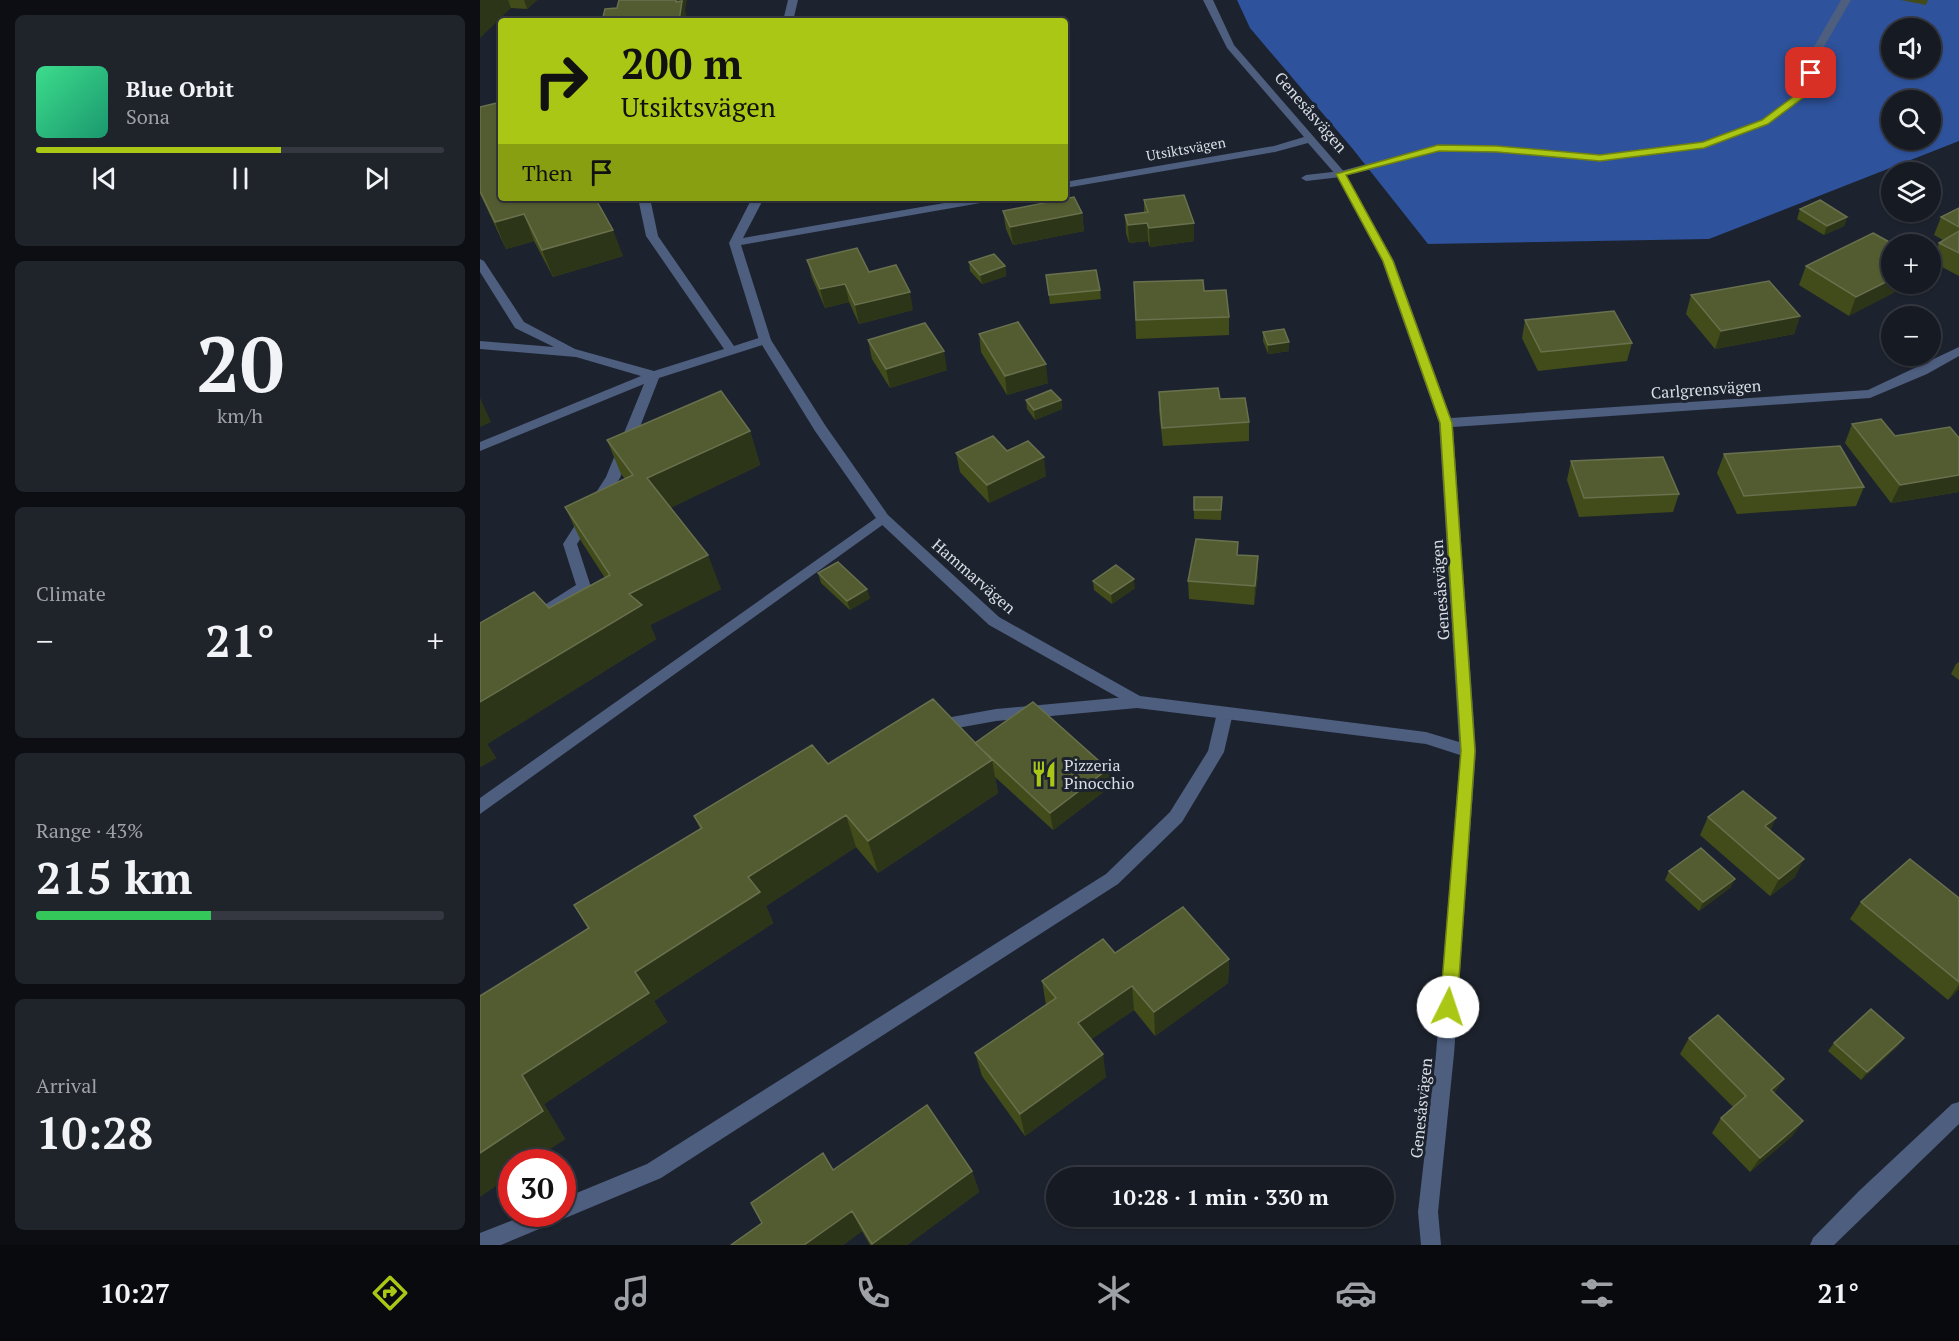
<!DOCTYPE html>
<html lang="en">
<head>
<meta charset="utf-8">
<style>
  :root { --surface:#161a22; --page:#1f232a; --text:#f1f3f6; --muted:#9ea1a5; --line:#353840; --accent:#abc716 }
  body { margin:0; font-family:"PT Serif",serif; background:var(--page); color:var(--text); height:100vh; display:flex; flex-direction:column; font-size:22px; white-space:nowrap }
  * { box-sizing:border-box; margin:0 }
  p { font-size:20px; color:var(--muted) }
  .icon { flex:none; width:33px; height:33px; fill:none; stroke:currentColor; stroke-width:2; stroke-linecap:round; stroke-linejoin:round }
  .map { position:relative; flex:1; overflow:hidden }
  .details { display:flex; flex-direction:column; gap:15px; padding:15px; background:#0c0e13; width:480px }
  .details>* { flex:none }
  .top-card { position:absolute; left:18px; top:18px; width:570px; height:183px; border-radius:6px; box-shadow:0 2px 4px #0004,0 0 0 2px var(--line); background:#abc716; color:#111; overflow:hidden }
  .tools { position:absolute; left:1401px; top:18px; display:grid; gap:12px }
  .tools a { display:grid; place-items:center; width:60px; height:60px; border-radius:50%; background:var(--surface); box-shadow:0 2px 4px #0004,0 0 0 2px var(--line); font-size:30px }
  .speed { position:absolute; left:18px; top:1149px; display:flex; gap:12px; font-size:30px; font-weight:700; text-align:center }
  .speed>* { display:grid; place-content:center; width:78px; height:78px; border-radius:50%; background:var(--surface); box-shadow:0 2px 4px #0004,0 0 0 2px var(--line); line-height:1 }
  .speed .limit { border:9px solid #d22; background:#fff; color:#111 }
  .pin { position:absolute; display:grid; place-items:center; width:51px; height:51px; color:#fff; margin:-26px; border-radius:12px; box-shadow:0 3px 9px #0006 }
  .me { position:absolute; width:66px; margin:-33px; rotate:4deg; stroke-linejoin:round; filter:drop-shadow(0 0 4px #0008) }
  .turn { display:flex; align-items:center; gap:21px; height:126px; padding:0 24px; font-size:27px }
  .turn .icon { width:78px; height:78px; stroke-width:2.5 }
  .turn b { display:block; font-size:42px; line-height:51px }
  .then { display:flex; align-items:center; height:57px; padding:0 24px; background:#0003; gap:12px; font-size:22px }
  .big { font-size:45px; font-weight:700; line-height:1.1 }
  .details .card { flex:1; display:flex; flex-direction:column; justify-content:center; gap:9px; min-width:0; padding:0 21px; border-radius:9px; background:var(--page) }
  .details .dial { align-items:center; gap:0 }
  .dial b { font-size:78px; line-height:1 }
  .song { display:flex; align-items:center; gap:18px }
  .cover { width:72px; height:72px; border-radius:9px; background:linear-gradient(135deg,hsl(150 70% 55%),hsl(160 70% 35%)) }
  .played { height:6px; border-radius:3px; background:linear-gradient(90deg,var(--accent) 60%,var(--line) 60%) }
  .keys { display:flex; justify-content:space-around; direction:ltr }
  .heat { display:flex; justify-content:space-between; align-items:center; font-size:33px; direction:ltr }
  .charge { height:9px; border-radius:4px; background:linear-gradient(90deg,#34c759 43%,var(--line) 0) }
  .trip { position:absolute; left:566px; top:1167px; width:348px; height:60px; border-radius:30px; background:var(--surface); box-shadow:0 2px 4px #0004,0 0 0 2px var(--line); font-weight:700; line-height:60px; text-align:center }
  .tabs { display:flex; height:96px; justify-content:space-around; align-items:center; background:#090a0e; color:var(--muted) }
  .tabs .icon { width:42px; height:42px }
  .tabs .on { color:var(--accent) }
  .tabs b { font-size:27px; color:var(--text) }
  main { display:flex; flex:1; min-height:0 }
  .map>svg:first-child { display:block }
  .forest { fill:#2e529b; fill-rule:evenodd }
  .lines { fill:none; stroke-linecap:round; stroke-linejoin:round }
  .lane { fill:#4d5e7f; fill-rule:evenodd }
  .street { fill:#4d5e7f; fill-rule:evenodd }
  .wall { fill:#424c1a }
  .shaded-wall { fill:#2d3519 }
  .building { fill:#535c30; stroke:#68704d; stroke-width:1.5 }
  .route { fill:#abc716; stroke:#6f810e; stroke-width:1.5 }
  .labels { text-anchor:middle; stroke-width:6; stroke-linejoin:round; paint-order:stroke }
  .far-street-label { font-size:14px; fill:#dadee6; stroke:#1d232e }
  .street-label { font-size:16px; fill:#dadee6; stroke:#1d232e }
  .poi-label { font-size:16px; fill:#dadee6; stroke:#1d232e; text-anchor:start }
</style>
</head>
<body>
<main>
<section class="details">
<div class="card">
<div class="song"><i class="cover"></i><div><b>Blue Orbit</b><p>Sona</p></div></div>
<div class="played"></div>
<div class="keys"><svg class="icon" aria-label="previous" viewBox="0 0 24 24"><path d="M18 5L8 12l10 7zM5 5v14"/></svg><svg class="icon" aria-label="pause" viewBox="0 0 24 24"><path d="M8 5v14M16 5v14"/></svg><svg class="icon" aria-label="next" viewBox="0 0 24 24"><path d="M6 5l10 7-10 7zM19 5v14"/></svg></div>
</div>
<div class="card dial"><b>20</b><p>km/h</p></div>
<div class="card"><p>Climate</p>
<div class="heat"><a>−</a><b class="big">21°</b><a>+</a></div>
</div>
<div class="card"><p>Range · 43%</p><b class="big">215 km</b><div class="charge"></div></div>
<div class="card"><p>Arrival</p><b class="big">10:28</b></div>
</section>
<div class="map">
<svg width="1479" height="1245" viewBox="0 0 1479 1245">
  <rect width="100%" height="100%" fill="#1d232e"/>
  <path class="forest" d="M757 0H1479V141L1229 239 948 244 872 148 770 28ZM1412 28H1450V68H1412ZM1412 100H1450V140H1412Z"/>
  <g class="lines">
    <path class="lane" d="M1361 0H1371L1338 57 1333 91 1289 124 1224 148 1120 161 1017 152 958 151 861 177 826 181 821 178 826 175 861 171 958 145 1017 146 1120 155 1222 142 1281 120 1324 88 1328 57Z
      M158 198H170L178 236 254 346 285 336 291 340 289 343 179 378 140 478 97 544 111 587 109 591 68 615 63 614 61 610 63 606 96 585 83 544 126 477 164 384 0 451V442L161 376 96 357 0 349V341L74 347 35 328 0 272V259L4 261 44 322 95 349 174 371 244 349 166 236Z
      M403 513 410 518 408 521 0 814V798Z
      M657 696 663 698 665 702 663 706 657 708 516 721 455 732 449 730 447 726 449 722 455 720 516 709Z
      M745 707 751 709 753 713 744 752 702 822 638 884 181 1178 21 1245H0V1233L48 1214H82V1199L167 1164 626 874 690 812 728 751 737 713 739 709Z"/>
    <path class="street" d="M308 0H318L313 21H303Z
      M723 0H733L754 45 866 174 914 261 971 418 1388 390 1479 347V356L1447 374 1390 398 973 427 996 751 974 1054 958 1212 961 1245H941L938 1212 956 1054 980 755 946 744 657 708 509 625 398 521 335 431 279 340 249 243 272 198H284L263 238 493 198H518L512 201 261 245 291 340 345 425 408 515 519 617 660 696 946 732 979 742 959 423 902 261 856 175 828 143 795 152 585 188V182L794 146 824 137 747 48Z
      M1479 1102V1124L1354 1245H1330L1333 1238 1379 1191 1472 1104Z"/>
  </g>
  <path class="wall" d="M0 0H57L47 9 31 8Z
    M1421 0H1448L1446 5Z
    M0 107 21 198 143 256 73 277 54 241 26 249 0 194Z
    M664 200 714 223V241L670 247 668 241 649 243 646 233 645 215 664 213Z
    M1479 208V276L1451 261 1459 243 1463 240 1454 235 1461 217Z
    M1320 209 1367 217 1364 226 1344 235 1317 219Z
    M523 211 602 213 604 231 533 245 526 229Z
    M1413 244 1369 316 1319 285 1326 266Z
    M327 260 389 272 433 310 379 324 369 302 345 308 332 278Z
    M489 262 525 266 526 276 502 284 490 271Z
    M566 275 620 290 621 299 570 304Z
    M654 282 724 291 749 317V335L656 339Z
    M1211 295 1320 316 1314 334 1235 349 1206 314Z
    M1045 320 1152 343 1147 361 1058 371 1042 338Z
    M783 332 809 342V351L788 354 783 341Z
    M499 334 568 383 527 395 501 352Z
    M388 340 467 370 410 388 392 359Z
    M679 392 740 399 769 422V441L683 446 679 411Z
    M546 400H581L582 409 555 420 547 409Z
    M1372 424 1415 436 1479 438V492L1411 503 1365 443Z
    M270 431 280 465 190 508 241 589 170 625 176 639 7 744 16 758 0 767V623L69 608 125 578 101 541 85 507 145 479 141 474 127 440Z
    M527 451 566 476 509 503 480 472 476 453Z
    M1244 454 1384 487 1376 506 1257 514 1237 473Z
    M1091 461 1199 494 1193 512 1099 517 1087 480Z
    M742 497 741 520 714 519V510Z
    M778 556V575L774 605 709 599 708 581Z
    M338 573 390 598 370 610 341 583Z
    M613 581 655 588 632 604 614 590Z
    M1479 662V680L1471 674 1476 664Z
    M495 743 628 769 630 787 573 830 515 777 518 793 398 873 376 847 286 906 293 923 174 1001 187 1022 64 1104 85 1139 50 1162H32L108 929 94 905 220 829 214 816 348 764Z
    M1228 817 1315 877 1290 896 1220 835Z
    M1189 871 1251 887 1219 911 1185 880Z
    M1479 898V989L1468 1000 1370 919 1381 902Z
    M635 953 749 959 748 983 675 1036 654 1010 611 1039 626 1077 545 1136 502 1076 495 1053 566 1005 562 981Z
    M1209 1038 1295 1094 1323 1121 1312 1136 1270 1172 1232 1133 1241 1118 1253 1107 1200 1054Z
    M1424 1038 1418 1046 1381 1080 1348 1051 1354 1043Z
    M353 1170 492 1171 499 1192 427 1245H390L382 1231 363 1245H251L282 1223Z"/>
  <path class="shaded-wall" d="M0 0H28L31 8 0 38Z
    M44 0H57L47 9Z
    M196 0H207L205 11 208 21H199Z
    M602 213 604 231 533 245 530 227Z
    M44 214 54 241 26 249 15 222Z
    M1367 217 1364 226 1344 235 1347 226Z
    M667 223 668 241 649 243 648 225Z
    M714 223V241L670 247 669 228Z
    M133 230 143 256 73 277 62 250Z
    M525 266 526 276 502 284 500 275Z
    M1412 279V284H1431L1369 316 1376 297Z
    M365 284 369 302 345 308 340 289Z
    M430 292 433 310 379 324 375 305Z
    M1320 316 1314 334 1235 349 1241 331Z
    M809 342V351L788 354V345Z
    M464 351 467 370 410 388 406 369Z
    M566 364 568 383 527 395 525 376Z
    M0 398 11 422 0 427Z
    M581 400 582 409 555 420 554 410Z
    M270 431 280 465 180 513 167 478Z
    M564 457 566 476 509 503 507 485Z
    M1479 475V492L1411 503 1420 485Z
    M228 555 241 589 170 625 176 639 7 744 16 758 0 767V702L149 594Z
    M778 556V575L774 605 775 586Z
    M654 579 655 588 632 604 631 594Z
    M387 589 390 598 370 610 367 601Z
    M512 760 518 793 398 873 388 841Z
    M628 769 630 787 573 830 570 813Z
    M366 815 376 847 286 906 293 923 174 1001 187 1022 64 1104 85 1139 50 1162H32V1175L0 1197V1153L42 1075 155 972 268 877Z
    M1296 818 1288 836 1285 826Z
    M1324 859 1315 877 1290 896 1299 879Z
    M1255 879 1251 887 1219 911 1223 902Z
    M749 959 748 983 675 1036 674 1012Z
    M1479 985V989L1468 1000Z
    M652 986 654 1010 602 1046 598 1023Z
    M1424 1038 1418 1046 1381 1080 1387 1072Z
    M623 1054 626 1077 545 1136 540 1114Z
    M1304 1079 1294 1094 1291 1090Z
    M1323 1121 1312 1136 1270 1172 1280 1158Z
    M492 1171 499 1192 427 1245H393L392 1244Z
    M372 1211 382 1231 363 1245H324Z"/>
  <path class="building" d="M139 0H196V2L202 1 199 21H122L125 9 137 8Z
    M21 102V198H115L133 230 62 250 44 214 15 222 0 191V107Z
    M704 195 714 223 669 228 667 223 648 225 645 215 668 212 664 200Z
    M594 197 602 213 530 227 523 211Z
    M1340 200 1367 217 1347 226 1320 209Z
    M1479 208V227L1461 217Z
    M1479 231V253L1459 243Z
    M1393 233 1413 244H1412V279L1376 297 1326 266Z
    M377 248 389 272 416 265 430 292 375 305 365 284 340 289 327 260Z
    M514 254 525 266 500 275 489 262Z
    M616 270 620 290 569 295 566 275Z
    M723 280 724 291 746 290 749 317 656 320 654 282Z
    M1289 281 1320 316 1241 331 1211 295Z
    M1134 311 1152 343 1061 352 1045 320Z
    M538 322 566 364 525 376 499 334Z
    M445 323 464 351 406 369 388 340Z
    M804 329 809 342 788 345 783 332Z
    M738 388 740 399 765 398 769 422 682 428 679 392Z
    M571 390 581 400 554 410 546 400Z
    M241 391 270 431 167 478 228 555 149 594 162 605 0 702V623L54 592 69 608 130 575 85 507 153 475 127 440Z
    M1401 419 1415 436 1470 427 1479 438V475L1420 485 1372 424Z
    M513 436 527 451 548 441 564 457 507 485 476 453Z
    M1360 446 1384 487 1264 496 1244 454Z
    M1183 457 1199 494 1104 498 1091 461Z
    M714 497H742L741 510H714Z
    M716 539 758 542 757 555 778 556 775 586 708 581Z
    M358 562 387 589 367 601 338 573Z
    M636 565 654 579 631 594 613 581Z
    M453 699 512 760 388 841 366 815 268 877 280 892 155 972 169 993 42 1075 63 1111 0 1153V996L109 928 94 905 222 828 214 816 332 745 348 764Z
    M553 702 628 769 570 813 495 743Z
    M1263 791 1296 818 1285 826 1324 859 1299 879 1228 817Z
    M1221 848 1255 879 1223 902 1189 871Z
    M1430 859 1479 898V982L1381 902Z
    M703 907 749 959 674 1012 652 986 598 1023 623 1054 540 1114 495 1053 576 998 562 981 623 939 635 953Z
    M1391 1009 1424 1038 1387 1072 1354 1043Z
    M1238 1015 1304 1079 1291 1090 1323 1121 1280 1158 1241 1118 1266 1096 1209 1038Z
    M447 1105 492 1171 392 1244 372 1211 324 1245H251L282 1223 271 1203 343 1153 353 1170Z"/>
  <path class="route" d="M1328 71 1335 73 1332 91 1288 124 1224 148 1120 161 1017 152 959 151 866 175 913 261 972 423 995 751 977 1007 974 1013 968 1015 962 1013 960 1007 981 751 960 423 903 261 856 174 958 145 1017 146 1120 155 1223 142 1282 120 1325 88Z"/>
  <defs>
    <g id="restaurant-bare" transform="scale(2.07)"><path d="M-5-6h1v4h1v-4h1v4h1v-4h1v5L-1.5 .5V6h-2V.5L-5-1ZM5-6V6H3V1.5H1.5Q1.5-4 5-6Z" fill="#abc716" stroke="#1d232e" stroke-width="2.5" paint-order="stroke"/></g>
  </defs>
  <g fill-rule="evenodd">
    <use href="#restaurant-bare" x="564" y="774"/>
  </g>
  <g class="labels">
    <g class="far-street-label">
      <text transform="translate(706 149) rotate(-10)" y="5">Utsiktsvägen</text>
    </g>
    <g class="street-label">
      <text transform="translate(831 112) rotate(49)" y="6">Genesåsvägen</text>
      <text transform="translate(1226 389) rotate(-4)" y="6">Carlgrensvägen</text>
      <text transform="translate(494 576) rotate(41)" y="6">Hammarvägen</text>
      <text transform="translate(960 590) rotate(-94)" y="6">Genesåsvägen</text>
      <text transform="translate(941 1108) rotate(-84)" y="6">Genesåsvägen</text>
    </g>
    <g class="poi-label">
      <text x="584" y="771">Pizzeria<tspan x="584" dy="18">Pinocchio</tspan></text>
    </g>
  </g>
</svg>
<div class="tools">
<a><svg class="icon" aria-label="sound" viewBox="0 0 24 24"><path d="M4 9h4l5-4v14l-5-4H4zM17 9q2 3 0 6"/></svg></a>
<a><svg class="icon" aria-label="search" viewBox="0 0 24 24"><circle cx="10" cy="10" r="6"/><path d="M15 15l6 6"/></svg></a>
<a><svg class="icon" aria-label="layers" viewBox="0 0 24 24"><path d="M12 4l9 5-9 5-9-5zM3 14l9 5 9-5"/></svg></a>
<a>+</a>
<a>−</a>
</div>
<div class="speed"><div class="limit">30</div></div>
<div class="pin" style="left:1331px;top:73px;background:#d93025"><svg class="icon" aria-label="arrive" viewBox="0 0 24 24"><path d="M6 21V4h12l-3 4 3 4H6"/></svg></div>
<svg class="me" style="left:968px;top:1007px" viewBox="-20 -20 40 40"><circle r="19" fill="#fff"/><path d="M0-13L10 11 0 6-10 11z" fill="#abc716"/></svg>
<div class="trip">10:28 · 1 min · 330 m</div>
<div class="top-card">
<div class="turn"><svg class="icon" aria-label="right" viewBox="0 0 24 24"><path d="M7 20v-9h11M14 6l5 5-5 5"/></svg><div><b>200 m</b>Utsiktsvägen</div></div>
<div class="then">Then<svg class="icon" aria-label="arrive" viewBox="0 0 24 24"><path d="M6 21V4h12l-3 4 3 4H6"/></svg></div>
</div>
</div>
</main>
<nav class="tabs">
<b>10:27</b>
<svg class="icon on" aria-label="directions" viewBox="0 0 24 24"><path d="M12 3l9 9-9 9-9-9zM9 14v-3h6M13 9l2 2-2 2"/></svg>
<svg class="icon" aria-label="music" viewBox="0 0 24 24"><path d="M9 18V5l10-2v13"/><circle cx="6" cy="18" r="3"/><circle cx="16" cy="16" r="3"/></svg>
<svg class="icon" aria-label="phone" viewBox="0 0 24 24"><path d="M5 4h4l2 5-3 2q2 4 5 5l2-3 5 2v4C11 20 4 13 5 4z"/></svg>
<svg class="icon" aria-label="climate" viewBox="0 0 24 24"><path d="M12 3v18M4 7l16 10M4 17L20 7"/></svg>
<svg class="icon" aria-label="car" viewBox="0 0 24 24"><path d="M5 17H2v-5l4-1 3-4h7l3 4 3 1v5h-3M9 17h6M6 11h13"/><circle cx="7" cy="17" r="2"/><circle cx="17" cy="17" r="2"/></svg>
<svg class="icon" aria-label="filters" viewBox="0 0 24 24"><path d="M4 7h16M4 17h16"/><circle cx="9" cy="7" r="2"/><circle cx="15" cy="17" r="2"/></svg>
<b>21°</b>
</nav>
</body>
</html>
